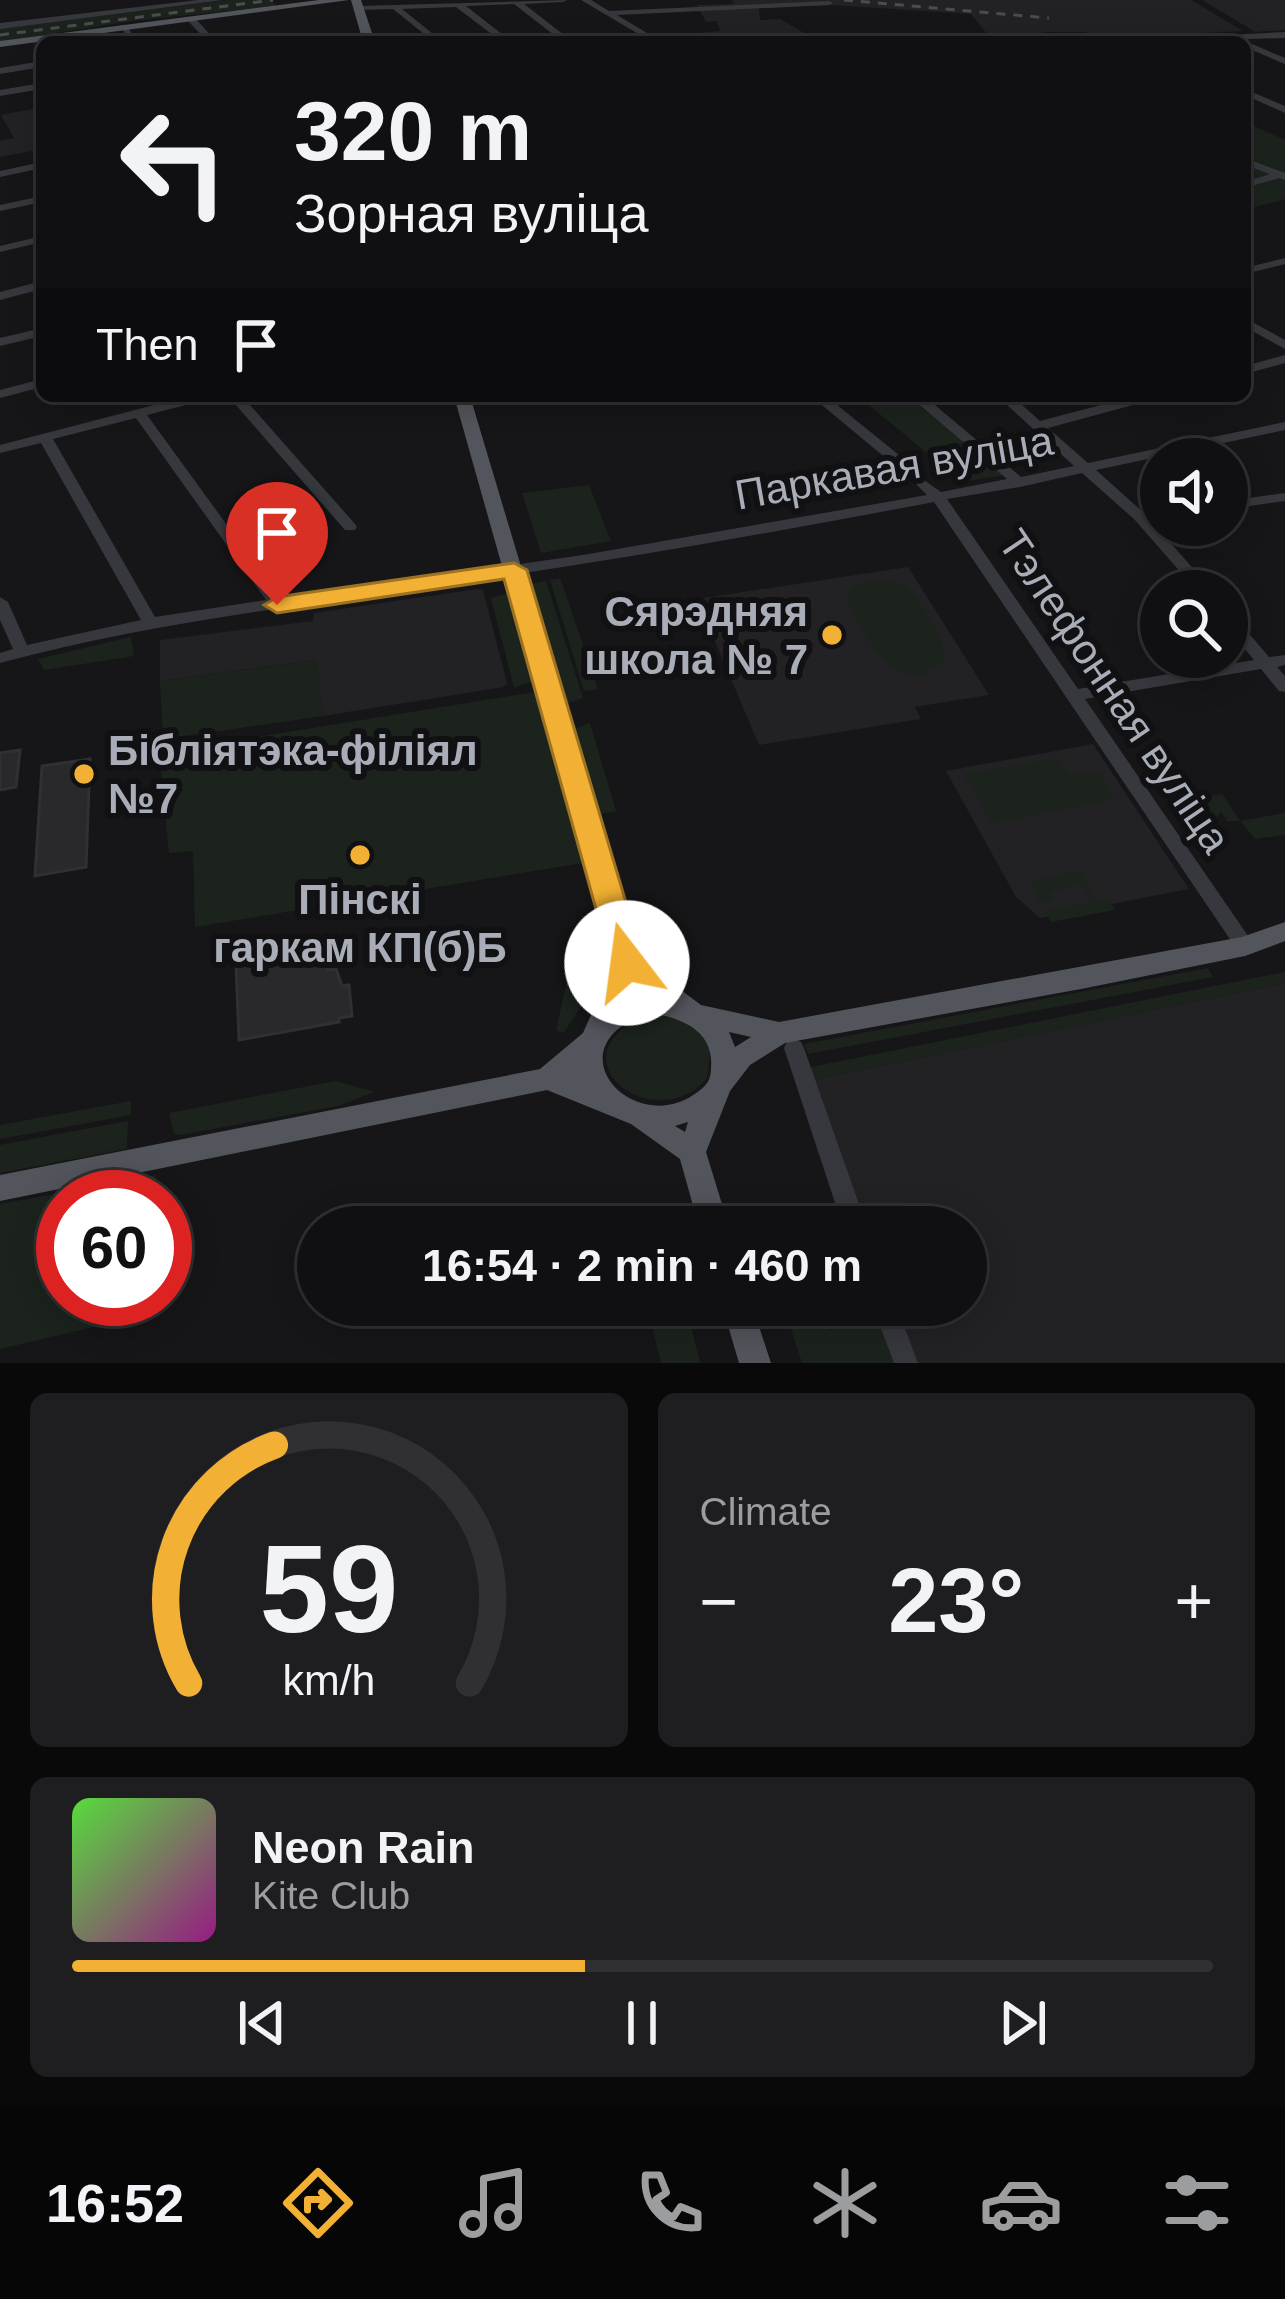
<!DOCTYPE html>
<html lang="en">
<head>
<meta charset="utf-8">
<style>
  :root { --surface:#101012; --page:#1e1e20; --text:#f1f3f6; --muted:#9c9d9f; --line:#303032; --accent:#f2b134 }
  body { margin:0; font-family:Arial,sans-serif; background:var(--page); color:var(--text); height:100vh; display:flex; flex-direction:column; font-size:45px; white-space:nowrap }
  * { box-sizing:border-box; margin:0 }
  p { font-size:39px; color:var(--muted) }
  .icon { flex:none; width:66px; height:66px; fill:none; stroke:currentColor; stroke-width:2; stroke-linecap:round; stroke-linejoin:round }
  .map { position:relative; height:1363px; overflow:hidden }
  .drawer { display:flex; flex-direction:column; gap:30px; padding:30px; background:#09090a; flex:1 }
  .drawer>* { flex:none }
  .top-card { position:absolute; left:36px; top:36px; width:1215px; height:366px; border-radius:18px; box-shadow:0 6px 30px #0003,0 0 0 3px var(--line); background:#101012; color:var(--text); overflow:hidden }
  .buttons { position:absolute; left:1140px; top:438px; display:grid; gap:24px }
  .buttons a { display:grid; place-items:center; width:108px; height:108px; border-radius:50%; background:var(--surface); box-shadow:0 6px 30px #0003,0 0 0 3px var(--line); font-size:60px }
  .speed { position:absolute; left:36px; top:1170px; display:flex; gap:24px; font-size:60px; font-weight:700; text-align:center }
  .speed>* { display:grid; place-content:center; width:156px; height:156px; border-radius:50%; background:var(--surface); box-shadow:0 6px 30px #0003,0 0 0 3px var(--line); line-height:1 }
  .speed .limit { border:18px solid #d22; background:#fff; color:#111 }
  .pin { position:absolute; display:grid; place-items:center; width:102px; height:102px; color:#fff; margin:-123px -51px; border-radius:50% 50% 50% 0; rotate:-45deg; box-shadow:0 0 12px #0007 }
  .pin .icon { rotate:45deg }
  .me { position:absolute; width:132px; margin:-66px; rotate:345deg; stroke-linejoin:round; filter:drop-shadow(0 0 9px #0008) }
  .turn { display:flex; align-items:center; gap:42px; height:252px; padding:0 60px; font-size:54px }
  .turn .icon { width:156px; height:156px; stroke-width:2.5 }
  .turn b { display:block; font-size:84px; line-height:102px }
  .then { display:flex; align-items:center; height:114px; padding:0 60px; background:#0003; gap:24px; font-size:45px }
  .big { font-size:90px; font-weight:600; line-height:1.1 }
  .drawer .widget { flex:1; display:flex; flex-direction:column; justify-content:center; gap:18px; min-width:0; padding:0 42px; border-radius:18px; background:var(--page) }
  .drawer .dial { align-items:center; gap:0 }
  .dial svg { height:312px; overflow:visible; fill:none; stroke:var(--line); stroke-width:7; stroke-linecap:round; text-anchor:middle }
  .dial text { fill:var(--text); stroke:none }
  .song { display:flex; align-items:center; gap:36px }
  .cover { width:144px; height:144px; border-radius:18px; background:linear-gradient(135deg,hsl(110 70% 55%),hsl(310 70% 35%)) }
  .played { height:12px; border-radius:6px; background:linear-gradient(90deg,var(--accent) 45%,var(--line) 45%) }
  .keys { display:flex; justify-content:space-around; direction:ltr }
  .heat { display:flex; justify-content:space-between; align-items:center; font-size:66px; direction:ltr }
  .drawer .tiles { flex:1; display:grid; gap:30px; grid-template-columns:1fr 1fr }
  .widget:last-child { grid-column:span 2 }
  .trip { position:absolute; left:297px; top:1206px; width:690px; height:120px; border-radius:60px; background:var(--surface); box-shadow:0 6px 30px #0003,0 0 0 3px var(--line); font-weight:600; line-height:120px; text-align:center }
  .tabs { display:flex; height:192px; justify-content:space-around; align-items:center; background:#060607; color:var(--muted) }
  .tabs .icon { width:84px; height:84px }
  .tabs .on { color:var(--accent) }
  .tabs b { font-size:54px; color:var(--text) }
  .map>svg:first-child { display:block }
  .built { fill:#222225 }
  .green { fill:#1c231d }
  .building { fill:#29292c; stroke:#303034; stroke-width:3 }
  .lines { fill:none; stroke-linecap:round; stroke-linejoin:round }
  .minor { fill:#37383d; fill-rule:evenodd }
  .major { fill:#53555c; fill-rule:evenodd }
  .rail { stroke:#4a4c52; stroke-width:3; stroke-dasharray:9 8; stroke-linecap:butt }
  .route { fill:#f2b134; stroke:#9d7322; stroke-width:3 }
  .poi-dot { fill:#f2b134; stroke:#111113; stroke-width:4.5 }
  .labels { text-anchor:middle; stroke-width:12; stroke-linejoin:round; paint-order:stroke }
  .street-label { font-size:42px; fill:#a8adb8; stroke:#111113 }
  .poi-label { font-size:42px; font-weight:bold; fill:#a8adb8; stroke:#111113; text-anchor:end }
</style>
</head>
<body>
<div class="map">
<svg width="1285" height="1363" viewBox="0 0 1285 1363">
  <rect width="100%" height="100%" fill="#161618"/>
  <path class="built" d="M732 0H1191L1243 31 1094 39 1086 32H1049L997 38 987 34 971 14 831 5 759 8 760 20 780 19 804 33 772 34 780 42H684L691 40 686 34 720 31 717 21 706 22 697 5 733 4Z
    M1202 0H1285V30L1255 32Z
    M42 107V149L0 157V141L14 138 1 115Z
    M908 567 989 695 915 707 921 719 759 745 697 599Z
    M477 589 483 590 507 683 504 687 323 716 316 660 160 681V640L313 621 314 613Z
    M1093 744 1189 889 1040 918 1016 897 946 771Z
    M1285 983V1363H916L895 1305H966V1227H865L811 1080Z"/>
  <path class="green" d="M228 0H273L275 6 133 21 0 42V28Z
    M1245 122 1285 140V199L1245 210Z
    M858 396H908L1005 475 962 482Z
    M589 485 611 541 541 553 522 493Z
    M560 578 598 689 584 691 550 580Z
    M546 581 583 698 565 704 530 584Z
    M873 581C883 581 895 581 904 587 920 598 945 639 945 658 900 709 864 634 847 602L852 588Z
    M508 593 533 681 514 688 491 598Z
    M131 637 134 656 44 670 38 659Z
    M317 660 323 716 163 739 160 681Z
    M541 691 589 862 195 927 193 851 169 853 159 753Z
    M590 723 616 811 600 814 573 729Z
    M1058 758 1069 775 1100 773 1115 799 992 823 963 774Z
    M1222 794 1240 821 1285 813V835L1255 839 1240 821H1227L1221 812 1215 819H1197L1190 803H1168Z
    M1079 871 1098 902 1109 900 1115 910 1051 922 1045 911 1091 902 1080 885 1049 891 1053 899 1040 903 1030 882Z
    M653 916 673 985 646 970 631 918Z
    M591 935 603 974 564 1032 556 1031 576 939Z
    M1208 968 1213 977 808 1054 804 1044Z
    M1285 972V983L811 1080 806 1068Z
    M650 1012 692 1021 711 1042 707 1078C655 1140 545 1057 650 1012Z
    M335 1081 375 1092 338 1106 180 1135 174 1134 169 1113Z
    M131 1101V1115L0 1139V1125Z
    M128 1121 127 1149 0 1173V1145Z
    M156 1175 155 1197H63V1299H161L162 1311 0 1349V1204Z
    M586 1305H686L700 1363H661L647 1307 589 1320Z
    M783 1305H821L829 1330 868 1324 863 1305H879L899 1363H802Z"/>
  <path class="building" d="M20 750 16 787 0 790V753Z
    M90 759 86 867 35 876 42 766Z
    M326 950 328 970 336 969 342 986 349 985 352 1016 339 1018V1022L239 1040 236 965Z"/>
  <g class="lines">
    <path class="minor" d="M198 0H223L0 29V23Z
      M567 0 563 2 524 4 573 42H563L514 4 466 6 512 42H502L456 7 402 9 443 42H434L393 9 359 10 355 8 359 6Z
      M581 0H591L609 11 829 1 833 3 829 5 617 15 662 42H652Z
      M188 17H194L217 42H208L188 21Z
      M120 25H126L138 42H130Z
      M1285 32V38L1146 42 1150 39Z
      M1245 41 1285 58V64L1245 47V42H1242Z
      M42 61V67L0 74V68Z
      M42 83V89L0 96V90Z
      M1245 89 1285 106V113L1245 95Z
      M1245 158 1285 173V180L1279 178 1245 188V182L1270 174 1245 165Z
      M42 162V168L0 177V171Z
      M42 196V202L0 211V205Z
      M42 236V242L0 252V246Z
      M1285 258V264L1245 274V268Z
      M42 281V289L0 300V292Z
      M1245 318 1285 340V349L1245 327Z
      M42 328V336L0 346V338Z
      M1285 355V363L1245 374V366Z
      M42 379V387L0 398V390Z
      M189 396H211L209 399 147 415 280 598 583 555 927 495 914 482 921 478 941 492 1007 479 909 396H924L1021 477 1074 466 997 396H1012L1040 421 1135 396H1157L1155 399 1048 428 1088 463 1285 422V430L1096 470 1144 513 1213 591H1197L1134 519 1082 473 1020 487 947 499 1078 689 1254 660 1227 628V613L1233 615 1269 657 1285 655V665L1277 667 1285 676V692L1279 691 1261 669 1085 699 1255 946 1252 951 1245 954 1238 951 934 502C776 532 617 560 457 583 301 606 153 622 0 663V653L13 649 0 620V597L8 602 27 645 141 620 41 443 0 453V445ZM136 418 266 600 155 617 53 439Z
      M228 396H242L355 524 357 527 355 530H345Z
      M811 396H826L915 468V474H905Z
      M1285 493V501L1227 509V501Z
      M794 1039 801 1042 804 1048 867 1227H843L784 1048 787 1042Z
      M872 1305H896L918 1363H894Z"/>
    <path class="major" d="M319 0H349L0 47V41Z
      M351 0H361L375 42H363Z
      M454 396H470L638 958 701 1005 779 1022 1242 937 1285 922V941L1245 956 1081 989 785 1043 750 1065 730 1091 706 1152 729 1227H699L680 1159 631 1124 547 1090 0 1201V1175L540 1069 583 1033 614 963ZM633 981 649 993 625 1000ZM649 1013C680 1017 714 1030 711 1067 711 1079 708 1084 699 1091 634 1142 548 1046 649 1013ZM729 1032 751 1037 735 1047ZM688 1122 685 1132 675 1126Z
      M722 1305H752L771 1363H739Z"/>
    <path class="rail" d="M844 0 1049 18
      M0 35 273 0"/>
  </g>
  <path class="route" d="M514 563 527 570 644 963 639 972 627 976 616 972 611 963 504 579 277 613 264 605 277 597Z"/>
  <g class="poi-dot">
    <circle cx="832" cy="635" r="12"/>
    <circle cx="84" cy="774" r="12"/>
    <circle cx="360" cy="855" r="12"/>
  </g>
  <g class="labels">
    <g class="street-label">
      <text transform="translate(894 467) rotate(-10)" y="15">Паркавая вуліца</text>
      <text transform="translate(1115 691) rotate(56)" y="15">Тэлефонная вуліца</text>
    </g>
    <g class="poi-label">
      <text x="808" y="626">Сярэдняя<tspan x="808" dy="48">школа № 7</tspan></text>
      <text x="108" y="765" text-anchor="start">Бібліятэка-філіял<tspan x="108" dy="48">№7</tspan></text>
      <text x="360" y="914" text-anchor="middle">Пінскі<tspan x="360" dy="48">гаркам КП(б)Б</tspan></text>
    </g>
  </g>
</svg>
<div class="buttons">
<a><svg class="icon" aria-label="sound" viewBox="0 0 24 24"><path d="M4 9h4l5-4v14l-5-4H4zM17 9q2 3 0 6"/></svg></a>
<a><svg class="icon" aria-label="search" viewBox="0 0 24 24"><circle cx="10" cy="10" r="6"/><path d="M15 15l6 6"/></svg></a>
</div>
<div class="speed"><div class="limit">60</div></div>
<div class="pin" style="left:277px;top:605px;background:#d93025"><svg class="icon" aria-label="arrive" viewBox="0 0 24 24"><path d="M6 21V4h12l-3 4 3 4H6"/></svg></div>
<svg class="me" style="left:627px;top:963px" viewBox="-20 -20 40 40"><circle r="19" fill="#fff"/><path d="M0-13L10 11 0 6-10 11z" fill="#f2b134"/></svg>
<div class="trip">16:54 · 2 min · 460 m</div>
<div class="top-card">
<div class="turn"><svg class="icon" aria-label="left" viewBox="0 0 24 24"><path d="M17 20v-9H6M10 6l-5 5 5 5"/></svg><div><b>320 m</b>Зорная вуліца</div></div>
<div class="then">Then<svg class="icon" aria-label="arrive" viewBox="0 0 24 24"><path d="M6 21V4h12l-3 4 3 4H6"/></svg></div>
</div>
</div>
<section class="drawer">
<div class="tiles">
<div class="widget dial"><svg viewBox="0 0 100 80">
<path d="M14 69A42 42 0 1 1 86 69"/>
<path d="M14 69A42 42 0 0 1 36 8" stroke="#f2b134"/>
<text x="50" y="56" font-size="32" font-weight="700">59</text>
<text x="50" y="72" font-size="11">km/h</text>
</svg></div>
<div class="widget"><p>Climate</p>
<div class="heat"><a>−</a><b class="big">23°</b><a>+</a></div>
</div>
<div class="widget">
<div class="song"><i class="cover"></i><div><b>Neon Rain</b><p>Kite Club</p></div></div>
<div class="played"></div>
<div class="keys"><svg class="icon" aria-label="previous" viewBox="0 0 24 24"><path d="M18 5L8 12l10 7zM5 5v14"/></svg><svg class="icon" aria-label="pause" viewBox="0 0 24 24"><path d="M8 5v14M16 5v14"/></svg><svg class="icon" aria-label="next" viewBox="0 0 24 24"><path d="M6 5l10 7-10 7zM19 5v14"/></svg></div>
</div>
</div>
</section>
<nav class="tabs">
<b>16:52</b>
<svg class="icon on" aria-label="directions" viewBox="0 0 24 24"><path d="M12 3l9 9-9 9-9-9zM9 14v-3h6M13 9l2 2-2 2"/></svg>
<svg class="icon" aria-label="music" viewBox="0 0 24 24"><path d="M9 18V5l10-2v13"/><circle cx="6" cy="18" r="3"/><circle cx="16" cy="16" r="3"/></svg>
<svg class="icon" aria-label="phone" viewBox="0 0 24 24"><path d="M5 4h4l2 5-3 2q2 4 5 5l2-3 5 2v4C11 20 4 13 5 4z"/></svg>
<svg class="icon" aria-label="climate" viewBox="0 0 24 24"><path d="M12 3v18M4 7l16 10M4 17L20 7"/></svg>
<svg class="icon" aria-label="car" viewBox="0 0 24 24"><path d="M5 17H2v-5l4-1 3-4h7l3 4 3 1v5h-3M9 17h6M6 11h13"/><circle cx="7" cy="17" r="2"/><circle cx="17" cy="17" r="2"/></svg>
<svg class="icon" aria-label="filters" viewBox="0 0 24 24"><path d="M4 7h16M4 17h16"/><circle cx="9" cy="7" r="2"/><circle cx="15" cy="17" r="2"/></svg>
</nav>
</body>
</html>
